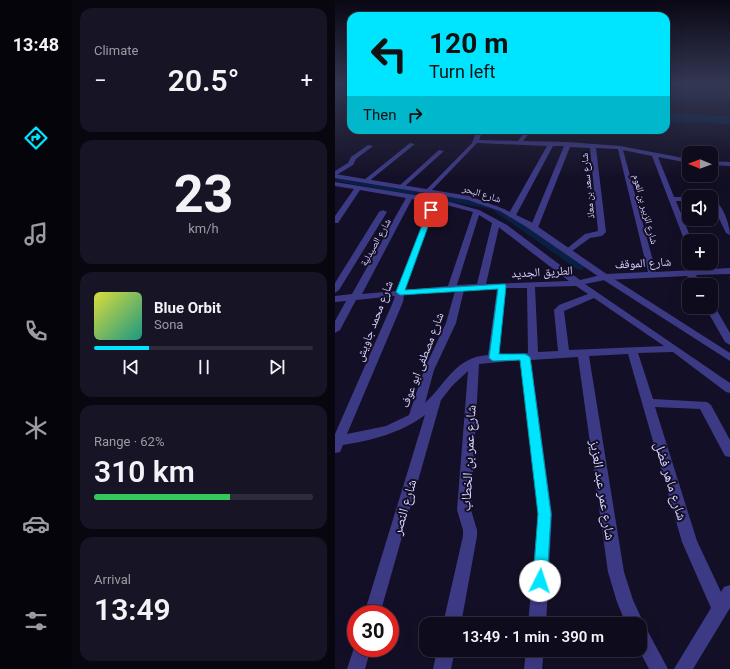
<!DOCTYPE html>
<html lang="en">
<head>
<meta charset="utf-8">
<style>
  :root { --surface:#0e0b1c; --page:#171425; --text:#f1f3f6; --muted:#9b9ba3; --line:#2e2b3b; --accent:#00e5ff }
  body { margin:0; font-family:Roboto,"Noto Naskh Arabic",sans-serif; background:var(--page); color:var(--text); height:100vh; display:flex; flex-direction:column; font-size:15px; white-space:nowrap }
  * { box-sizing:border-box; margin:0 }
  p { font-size:13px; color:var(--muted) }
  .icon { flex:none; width:22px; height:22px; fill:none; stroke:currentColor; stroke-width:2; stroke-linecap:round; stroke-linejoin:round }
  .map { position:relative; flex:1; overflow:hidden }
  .drawer { display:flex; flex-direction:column; gap:8px; padding:8px; background:#08060f; width:263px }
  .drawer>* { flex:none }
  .guide { position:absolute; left:12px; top:12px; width:323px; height:122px; border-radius:12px; box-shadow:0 4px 16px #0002,0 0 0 1px var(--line); background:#00e5ff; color:#111; overflow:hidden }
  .needle { width:26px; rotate:271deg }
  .tools { position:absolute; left:347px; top:146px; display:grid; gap:8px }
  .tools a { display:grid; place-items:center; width:36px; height:36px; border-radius:8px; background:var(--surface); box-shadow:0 4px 16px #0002,0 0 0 1px var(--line); font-size:20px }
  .speed { position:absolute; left:12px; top:605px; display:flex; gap:8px; font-size:20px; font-weight:700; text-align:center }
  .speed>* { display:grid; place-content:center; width:52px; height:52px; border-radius:50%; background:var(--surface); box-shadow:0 4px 16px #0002,0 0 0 1px var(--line); line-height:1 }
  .speed .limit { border:6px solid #d22; background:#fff; color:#111 }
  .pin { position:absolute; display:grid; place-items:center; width:34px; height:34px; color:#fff; margin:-17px; border-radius:8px; box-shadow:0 2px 6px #0006 }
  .me { position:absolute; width:44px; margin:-22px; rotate:4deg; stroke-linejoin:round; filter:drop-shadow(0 0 3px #0008) }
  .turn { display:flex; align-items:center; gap:14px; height:84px; padding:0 16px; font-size:18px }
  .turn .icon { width:52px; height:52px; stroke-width:2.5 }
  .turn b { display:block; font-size:28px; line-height:34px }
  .then { display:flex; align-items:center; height:38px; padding:0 16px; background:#0003; gap:8px; font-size:15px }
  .big { font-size:30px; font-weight:600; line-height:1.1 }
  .drawer .card { flex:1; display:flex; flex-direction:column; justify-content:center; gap:6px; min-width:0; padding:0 14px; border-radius:12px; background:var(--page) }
  .drawer .dial { align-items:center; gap:0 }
  .dial b { font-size:52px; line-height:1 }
  .song { display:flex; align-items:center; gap:12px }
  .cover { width:48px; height:48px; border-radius:6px; background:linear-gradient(135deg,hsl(60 70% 55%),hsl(170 70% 35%)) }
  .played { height:4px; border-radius:2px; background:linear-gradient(90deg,var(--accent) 25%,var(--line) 25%) }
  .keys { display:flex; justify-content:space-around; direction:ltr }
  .heat { display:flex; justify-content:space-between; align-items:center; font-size:22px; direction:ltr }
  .charge { height:6px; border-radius:3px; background:linear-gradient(90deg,#34c759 62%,var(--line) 0) }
  .trip { position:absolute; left:84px; top:617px; width:228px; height:40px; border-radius:12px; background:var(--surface); box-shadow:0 4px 16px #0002,0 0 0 1px var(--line); font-weight:600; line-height:40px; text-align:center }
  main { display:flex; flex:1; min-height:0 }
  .tabs { display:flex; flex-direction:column; width:72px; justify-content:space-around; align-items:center; background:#06040b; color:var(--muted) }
  .tabs .icon { width:28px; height:28px }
  .tabs .on { color:var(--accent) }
  .tabs b { font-size:18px; color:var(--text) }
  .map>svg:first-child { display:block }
  .water { fill:#0a1f44 }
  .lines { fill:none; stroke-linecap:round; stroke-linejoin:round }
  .canal { fill:#0a1f44; fill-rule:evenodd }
  .river { fill:#0a1f44; fill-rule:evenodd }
  .minor { fill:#3d3a85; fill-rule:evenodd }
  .tertiary { fill:#3d3a85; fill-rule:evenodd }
  .route { fill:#00e5ff; stroke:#0095a6 }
  .labels { text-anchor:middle; stroke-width:4; stroke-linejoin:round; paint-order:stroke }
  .far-street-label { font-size:10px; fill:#d9d4ff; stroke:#130f26 }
  .street-label { font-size:12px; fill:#d9d4ff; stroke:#130f26 }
  .near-street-label { font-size:14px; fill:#d9d4ff; stroke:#130f26 }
</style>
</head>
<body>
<main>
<nav class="tabs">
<b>13:48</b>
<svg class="icon on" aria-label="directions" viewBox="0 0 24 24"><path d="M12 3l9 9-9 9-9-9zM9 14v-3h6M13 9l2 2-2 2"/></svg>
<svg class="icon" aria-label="music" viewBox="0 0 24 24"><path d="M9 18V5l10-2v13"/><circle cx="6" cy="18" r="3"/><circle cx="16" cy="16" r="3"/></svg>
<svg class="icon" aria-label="phone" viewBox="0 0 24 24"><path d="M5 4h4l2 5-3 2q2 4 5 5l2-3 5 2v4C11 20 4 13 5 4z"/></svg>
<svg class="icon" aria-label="climate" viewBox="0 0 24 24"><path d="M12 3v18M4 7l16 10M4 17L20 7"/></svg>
<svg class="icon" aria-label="car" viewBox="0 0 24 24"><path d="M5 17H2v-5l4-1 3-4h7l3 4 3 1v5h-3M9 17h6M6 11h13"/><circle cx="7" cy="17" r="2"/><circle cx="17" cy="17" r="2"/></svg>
<svg class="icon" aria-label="filters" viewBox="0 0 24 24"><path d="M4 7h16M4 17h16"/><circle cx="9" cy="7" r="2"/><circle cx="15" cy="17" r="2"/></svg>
</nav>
<section class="drawer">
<div class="card"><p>Climate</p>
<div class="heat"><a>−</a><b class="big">20.5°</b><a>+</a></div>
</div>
<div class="card dial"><b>23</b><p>km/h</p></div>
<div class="card">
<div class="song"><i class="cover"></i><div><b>Blue Orbit</b><p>Sona</p></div></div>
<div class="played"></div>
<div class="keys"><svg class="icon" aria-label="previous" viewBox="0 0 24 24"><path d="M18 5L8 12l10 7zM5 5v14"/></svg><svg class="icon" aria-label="pause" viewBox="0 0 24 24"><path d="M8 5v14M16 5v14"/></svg><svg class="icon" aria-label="next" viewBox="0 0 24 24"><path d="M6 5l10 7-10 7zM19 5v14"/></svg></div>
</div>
<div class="card"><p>Range · 62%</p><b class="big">310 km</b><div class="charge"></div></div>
<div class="card"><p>Arrival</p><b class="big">13:49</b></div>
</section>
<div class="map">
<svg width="395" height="669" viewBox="0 0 395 669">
  <rect width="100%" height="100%" fill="#130f26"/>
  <path class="water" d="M395 84V99L331 100V85Z
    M331 113 395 116V124L331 122Z"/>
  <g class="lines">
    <path class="canal" d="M0 177 162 205 251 267 246 270 242 269 156 209 0 181Z"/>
    <path class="river" d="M16 90V96L0 98V92Z"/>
    <path class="minor" d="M142 130H148L144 140 183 141 191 130H197L188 141 233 142 285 146 354 159V163L323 157 339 197H354V201H341L357 241H354V244L350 242 317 156 288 150 321 272 395 268V274L361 275 366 285H358L352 276 270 280 250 284 395 383V393L391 392 338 352 303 353 318 399 372 402 376 405 395 440V457L390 456 365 409 320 407 362 541 386 592 389 587 395 585V608L358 669H339L376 608 347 542 293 354 254 356 289 572 298 600 309 624 308 626 311 628 333 669H314L304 650 305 624H291L282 602 273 572 243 357 196 360 217 514 211 624H193L203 514 185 360 144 364 136 510 142 530V536L126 624H108L128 536V530L122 510 133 371 117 386 106 400 45 614H29L90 415C66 433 38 440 8 445L5 452 0 453V434L58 302 60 296 21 300 5 330 0 333V321L11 301 0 302V296L17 294 71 198 25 190 3 223H0V216L19 189 0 186V182L104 199 144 210 172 225 245 280 270 274 313 272 283 149 261 148 271 232 267 236 255 238 233 254H230V250L250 234 263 231 255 148 235 147 202 230H199L195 228 229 146H218L180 217H174L173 215 212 146 142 143 95 192H91V190L137 143ZM77 199 104 203 138 212 113 286 70 290 99 210 96 208 93 210 61 291 27 294ZM144 215 157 223 142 284 122 285ZM164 227 166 229 234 281 151 284ZM241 286 253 294 224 305 219 310 223 351 203 352 200 287ZM171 288H192L193 353 164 355ZM162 289 153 355C120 357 111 384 90 403L99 370 121 323 129 290ZM120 291 111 323 89 370 74 415 51 426 12 434 68 302 69 295ZM259 298 329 346 234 350 229 311Z
      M75 143 80 144 33 182H29V180Z
      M33 145 38 146 21 159 18 165 0 176V171L13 163 16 157Z
      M104 150 109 151 68 188H64V186Z
      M376 161 395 162V166L376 165Z
      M376 198C387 201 395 225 395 235L391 233 376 202Z
      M48 210 52 212 4 290 0 293V283L44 212Z
      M376 304 380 307 395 333V345L390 342 370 307H376Z
      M21 642V648H36L30 669H12Z
      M102 650H120L116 669H98Z
      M191 650H209L207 669H189Z"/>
    <path class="tertiary" d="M0 174 134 196 169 209 196 222 273 275 395 353V361L267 279 190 226 165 211 133 200 0 178Z"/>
  </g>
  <linearGradient id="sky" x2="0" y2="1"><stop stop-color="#0a0815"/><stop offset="0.47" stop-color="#333752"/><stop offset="1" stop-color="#333752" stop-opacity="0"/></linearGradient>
  <rect width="395" height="178" fill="url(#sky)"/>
  <path class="route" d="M96 208 99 210 70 290 170 284 171 286 164 354H190L195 357 216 514 212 581 210 586 205 588 200 586 198 581 203 514 185 360 158 361 154 358 163 289 65 295 61 292 93 210Z"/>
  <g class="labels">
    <g class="far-street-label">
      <text transform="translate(252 186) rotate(-96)" y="4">شارع سعد بن معاذ</text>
      <text transform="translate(147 193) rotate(17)" y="4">شارع البحر</text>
      <text transform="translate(311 209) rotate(75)" y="4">شارع الزبير بن العوم</text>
      <text transform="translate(40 242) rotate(-61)" y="4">شارع الصيدلية</text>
    </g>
    <g class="street-label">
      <text transform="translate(308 263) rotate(-3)" y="4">شارع الموقف</text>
      <text transform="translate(207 272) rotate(-3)" y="4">الطريق الجديد</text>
      <text transform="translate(39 321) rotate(-69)" y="4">شارع محمد جاويش</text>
      <text transform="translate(87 360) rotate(-69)" y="4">شارع مصطفى ابو عوف</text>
    </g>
    <g class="near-street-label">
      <text transform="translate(133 458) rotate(-87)" y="5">شارع عمر بن الخطاب</text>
      <text transform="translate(336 481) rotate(73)" y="5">شارع ماهر فضل</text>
      <text transform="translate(268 490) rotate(81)" y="5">شارع عمر عبد العزيز</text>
      <text transform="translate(69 507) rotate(-74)" y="5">شارع النصر</text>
    </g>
  </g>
</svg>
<div class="tools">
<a><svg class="needle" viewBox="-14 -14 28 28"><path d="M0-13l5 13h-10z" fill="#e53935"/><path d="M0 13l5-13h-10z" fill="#9b9ba3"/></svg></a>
<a><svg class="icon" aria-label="sound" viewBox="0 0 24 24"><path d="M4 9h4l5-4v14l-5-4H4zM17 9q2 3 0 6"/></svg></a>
<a>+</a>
<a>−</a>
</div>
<div class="speed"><div class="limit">30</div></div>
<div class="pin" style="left:96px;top:210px;background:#d93025"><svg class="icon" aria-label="arrive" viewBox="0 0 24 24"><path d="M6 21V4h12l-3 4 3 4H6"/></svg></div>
<svg class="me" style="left:205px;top:581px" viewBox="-20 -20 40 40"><circle r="19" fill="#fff"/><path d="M0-13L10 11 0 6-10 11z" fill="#00e5ff"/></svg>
<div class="trip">13:49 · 1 min · 390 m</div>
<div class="guide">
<div class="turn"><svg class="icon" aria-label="left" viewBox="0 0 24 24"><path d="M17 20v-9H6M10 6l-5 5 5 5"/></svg><div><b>120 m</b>Turn left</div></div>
<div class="then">Then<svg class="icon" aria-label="right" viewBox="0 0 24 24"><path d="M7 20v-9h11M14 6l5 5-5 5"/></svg></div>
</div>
</div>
</main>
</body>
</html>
